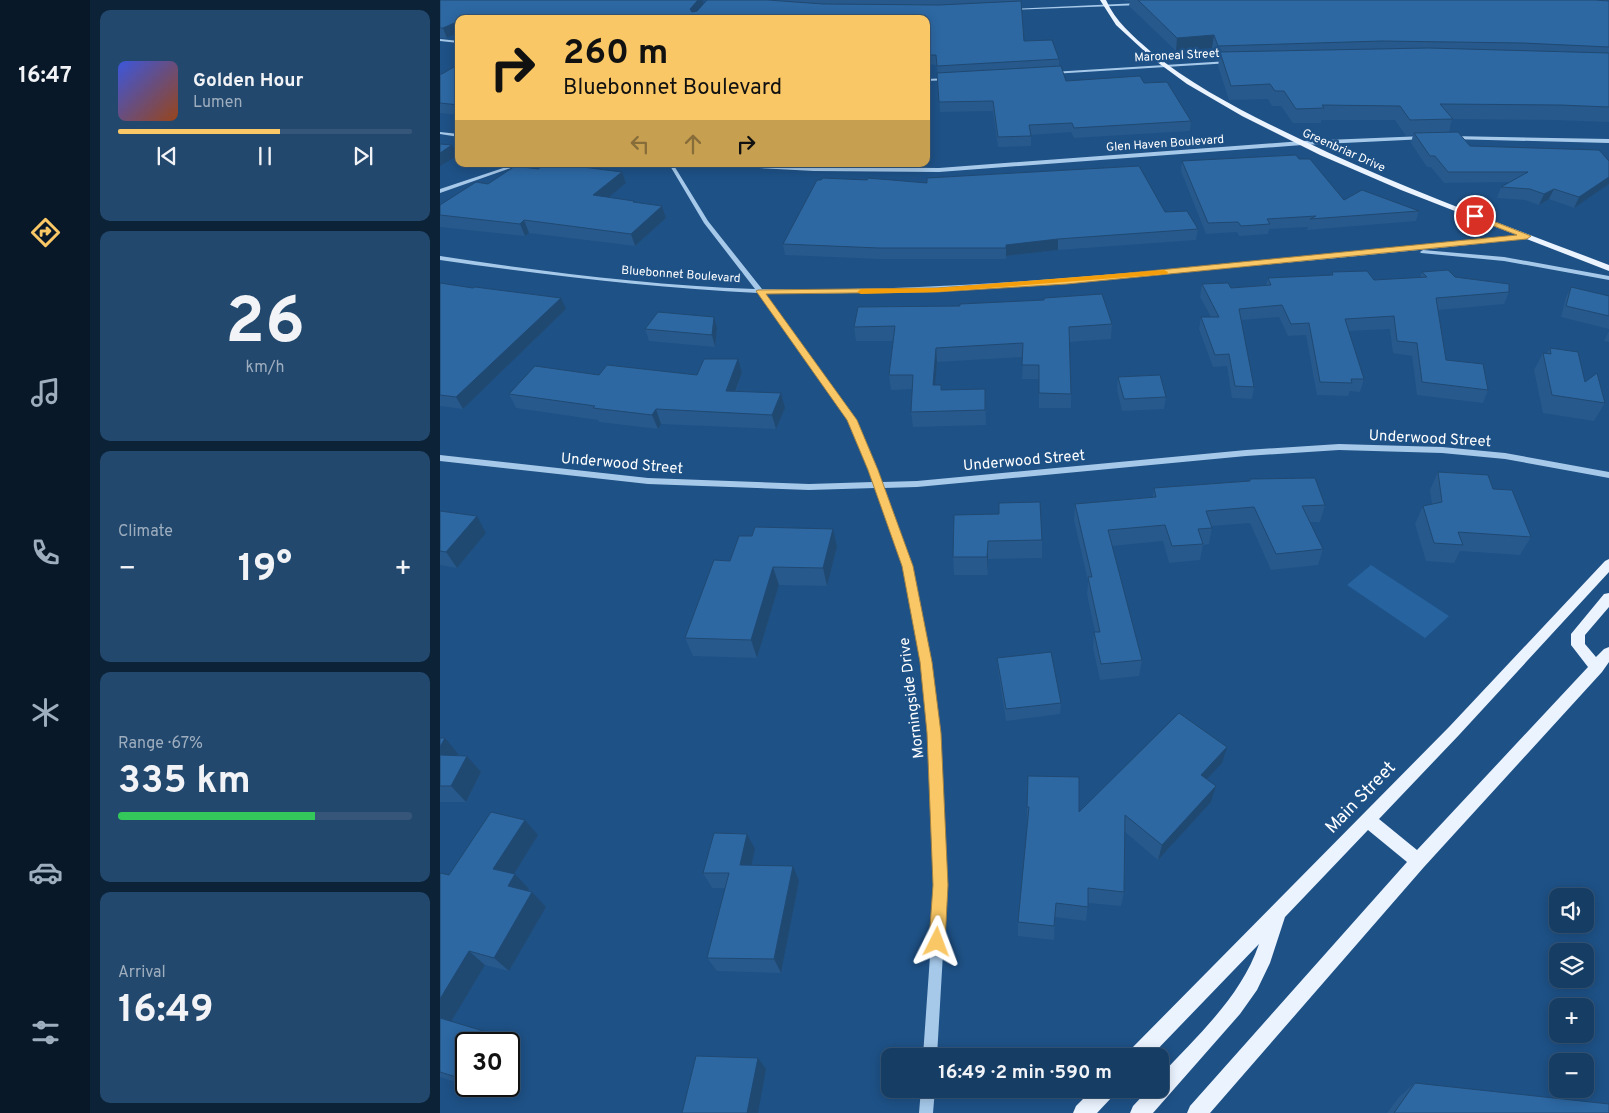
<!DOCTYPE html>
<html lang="en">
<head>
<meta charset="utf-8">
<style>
  :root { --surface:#163d64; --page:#23486d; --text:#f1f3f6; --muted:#9eaebf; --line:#355678; --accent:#f9c765 }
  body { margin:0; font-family:Overpass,sans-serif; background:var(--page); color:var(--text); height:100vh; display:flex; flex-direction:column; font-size:19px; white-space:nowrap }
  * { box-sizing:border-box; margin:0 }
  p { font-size:16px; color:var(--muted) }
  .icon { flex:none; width:28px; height:28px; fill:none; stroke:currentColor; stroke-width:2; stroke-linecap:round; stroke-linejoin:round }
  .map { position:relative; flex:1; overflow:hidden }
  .panel { display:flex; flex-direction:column; gap:10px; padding:10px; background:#0c2237; width:350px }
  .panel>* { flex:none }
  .banner { position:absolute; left:15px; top:15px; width:475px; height:152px; border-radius:10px; box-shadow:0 2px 12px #0003,0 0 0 1px var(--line); background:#f9c765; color:#111; overflow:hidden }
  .fabs { position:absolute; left:1109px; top:888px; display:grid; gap:10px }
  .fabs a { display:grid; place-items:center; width:45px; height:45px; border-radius:10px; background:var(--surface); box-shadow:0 2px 12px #0003,0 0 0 1px var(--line); font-size:25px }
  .speed { position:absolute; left:15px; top:1032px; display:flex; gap:10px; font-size:25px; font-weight:700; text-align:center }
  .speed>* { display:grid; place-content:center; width:65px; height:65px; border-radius:50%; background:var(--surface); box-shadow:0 2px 12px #0003,0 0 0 1px var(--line); line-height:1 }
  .speed .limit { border:2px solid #111; border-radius:8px; background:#fff; color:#111 }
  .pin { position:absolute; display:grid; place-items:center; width:42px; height:42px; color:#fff; margin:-21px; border:2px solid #fff; border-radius:50%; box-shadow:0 1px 5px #0007 }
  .me { position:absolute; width:55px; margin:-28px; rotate:3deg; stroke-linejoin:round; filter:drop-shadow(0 0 4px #0008) }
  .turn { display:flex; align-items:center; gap:18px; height:105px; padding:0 25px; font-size:22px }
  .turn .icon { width:65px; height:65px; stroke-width:2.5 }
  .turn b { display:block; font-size:35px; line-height:42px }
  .lanes { display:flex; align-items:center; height:48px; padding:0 25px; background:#0003; justify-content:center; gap:25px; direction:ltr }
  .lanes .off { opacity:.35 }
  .big { font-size:38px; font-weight:700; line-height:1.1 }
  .panel .widget { flex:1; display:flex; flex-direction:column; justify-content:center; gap:8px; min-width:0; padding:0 18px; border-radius:10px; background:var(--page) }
  .panel .dial { align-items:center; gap:0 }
  .dial b { font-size:65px; line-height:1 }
  .song { display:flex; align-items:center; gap:15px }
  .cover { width:60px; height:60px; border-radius:8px; background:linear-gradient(135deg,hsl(230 70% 55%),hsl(20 70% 35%)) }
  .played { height:5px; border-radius:2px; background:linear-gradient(90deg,var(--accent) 55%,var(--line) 55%) }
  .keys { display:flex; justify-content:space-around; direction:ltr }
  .heat { display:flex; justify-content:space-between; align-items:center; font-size:28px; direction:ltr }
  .charge { height:8px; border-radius:4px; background:linear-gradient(90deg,#34c759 67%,var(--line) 0) }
  .trip { position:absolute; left:441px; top:1048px; width:288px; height:50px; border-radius:10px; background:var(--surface); box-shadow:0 2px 12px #0003,0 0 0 1px var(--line); font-weight:700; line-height:50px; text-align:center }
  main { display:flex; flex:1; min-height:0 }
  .tabs { display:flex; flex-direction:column; width:90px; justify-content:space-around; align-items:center; background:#091828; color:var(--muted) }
  .tabs .icon { width:35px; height:35px }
  .tabs .current { color:var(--accent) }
  .tabs b { font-size:22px; color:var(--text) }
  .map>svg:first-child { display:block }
  .green { fill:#27639e }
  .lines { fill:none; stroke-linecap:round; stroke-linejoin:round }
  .minor { fill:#a6c9ea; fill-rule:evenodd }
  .major { fill:#eaf3fe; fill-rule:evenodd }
  .wall { fill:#27598c }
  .shaded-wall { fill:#204972 }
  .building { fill:#2d68a3; stroke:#204972 }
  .route { fill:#f9c765; stroke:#a28142 }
  .slow { fill:#f59e0b }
  .labels { text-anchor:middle; stroke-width:5; stroke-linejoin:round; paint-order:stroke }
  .far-street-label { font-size:12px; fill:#fff; stroke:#1e5186 }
  .street-label { font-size:15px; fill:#fff; stroke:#1e5186 }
  .near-street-label { font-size:18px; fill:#fff; stroke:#1e5186 }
</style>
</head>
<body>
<main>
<nav class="tabs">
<b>16:47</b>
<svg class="icon current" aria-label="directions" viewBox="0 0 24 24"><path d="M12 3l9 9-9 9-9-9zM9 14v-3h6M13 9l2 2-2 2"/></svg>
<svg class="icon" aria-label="music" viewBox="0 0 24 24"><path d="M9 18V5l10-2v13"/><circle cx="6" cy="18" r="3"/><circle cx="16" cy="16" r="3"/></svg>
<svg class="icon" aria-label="phone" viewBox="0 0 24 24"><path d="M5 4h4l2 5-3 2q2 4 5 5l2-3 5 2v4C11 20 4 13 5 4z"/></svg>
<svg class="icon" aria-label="climate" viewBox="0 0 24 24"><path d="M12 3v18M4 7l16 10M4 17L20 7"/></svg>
<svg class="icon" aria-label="car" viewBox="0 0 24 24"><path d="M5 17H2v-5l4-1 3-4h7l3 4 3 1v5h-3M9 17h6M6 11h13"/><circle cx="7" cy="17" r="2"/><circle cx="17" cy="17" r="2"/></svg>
<svg class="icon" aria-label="filters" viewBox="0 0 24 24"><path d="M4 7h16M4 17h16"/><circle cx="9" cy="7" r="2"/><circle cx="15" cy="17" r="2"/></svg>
</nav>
<section class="panel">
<div class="widget">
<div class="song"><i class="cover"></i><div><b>Golden Hour</b><p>Lumen</p></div></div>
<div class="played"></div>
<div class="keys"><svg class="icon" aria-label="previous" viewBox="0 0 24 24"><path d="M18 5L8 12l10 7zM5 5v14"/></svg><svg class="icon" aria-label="pause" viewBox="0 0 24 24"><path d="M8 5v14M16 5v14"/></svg><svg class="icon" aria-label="next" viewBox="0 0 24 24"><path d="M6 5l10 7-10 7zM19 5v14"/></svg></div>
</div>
<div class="widget dial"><b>26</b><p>km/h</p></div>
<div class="widget"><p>Climate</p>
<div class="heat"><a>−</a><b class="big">19°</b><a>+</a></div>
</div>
<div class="widget"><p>Range · 67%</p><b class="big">335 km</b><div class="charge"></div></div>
<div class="widget"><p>Arrival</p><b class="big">16:49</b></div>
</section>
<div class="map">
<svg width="1169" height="1113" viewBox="0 0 1169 1113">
  <rect width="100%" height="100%" fill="#1e5186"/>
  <path class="green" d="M931 565 1009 616 985 638 907 585Z"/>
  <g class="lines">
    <path class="minor" d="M700 3 701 5 571 10 569 9Z
      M0 39 19 41V43L0 41Z
      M789 61 791 63 612 74 610 73 612 72Z
      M511 78 509 80 486 81V79Z
      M0 132 19 134V137L0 134Z
      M984 136 986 137V139L862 145 499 172 374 171 282 166 279 164H306L374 167 499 168 862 141Z
      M1012 136 1169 139V143L1010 139V137Z
      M75 164H82L0 193V189Z
      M229 164H233L268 221 322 289C469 292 610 280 757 267 867 257 977 248 1087 235L1090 237 1087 239C976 251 865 261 754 271 611 284 469 296 325 293L416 420 442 482 477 481 806 450 899 444 1002 447 1065 453 1169 472V478L1065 459 1002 453 899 450 806 456 477 487 444 488 472 566 491 662 499 733 507 885 497 1056H483L495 885 489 733 481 662 464 566 435 488 369 490 208 484 0 461V455L208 478 369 484 433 482 408 420 318 293C211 288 106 275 0 260V256C105 272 209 285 315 289L264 223Z
      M983 250 1064 257 1169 276V280L1064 261 981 253 980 252Z
      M481 1089H495L493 1113H479Z"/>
    <path class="major" d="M660 0H666C675 21 693 36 710 51 755 88 808 114 860 139 960 188 1065 225 1169 265V271L961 190 880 155 802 116 747 84 713 59 676 25Z
      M1169 559V572L1019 735 939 819 977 850 1148 667 1131 645V634L1164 594 1169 593V607L1145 635V644L1156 657 1164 649 1169 647V662L1162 672 984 867 770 1113H747L750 1106 967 862 928 830 845 917 830 963 817 990 800 1014 713 1113H690L693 1106 709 1089H720V1076C757 1036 801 997 819 944L711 1056H689L691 1049 1009 727 1165 561Z
      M653 1089H676L673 1096 657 1113H633L636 1106Z"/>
  </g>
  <path class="wall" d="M0 0H263L264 4 267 0H581L584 41 619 59V66L626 81 704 83 751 121 750 131 634 138 631 132 591 135V146L558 147 553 111 500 112 497 65 486 64V19H19V32L7 38H0Z
    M684 0H1169V122L1114 120 1012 119 1009 132 1030 146 1169 161V184L1134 208 1109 199 1099 205 1085 200 1057 198 1061 187 1070 182 1004 183 991 167H987L971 143 973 135 966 136 955 120H881V123H853L841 106H832L828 99 789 100 778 66 779 60H776L772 48 736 51 689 6 690 1H685Z
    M19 64V115L0 113V74H2Z
    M859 159 904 200 979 211 976 221 867 230 868 227 829 229 828 234 799 236 797 232 766 234 741 171 742 161Z
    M138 164 139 166 182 172 186 183 169 197 195 202 222 206 226 218 195 246 89 233 85 236 0 227V205L98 169Z
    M725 212 758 229 756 240 618 250 566 256V259H440L345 255 343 244Z
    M892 272 934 280 980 278 982 272 1015 277 1069 292 1064 304 998 310 1006 360 1048 390 1043 403 977 395 972 356 953 353 950 329 909 331 924 379 920 392 910 391 908 396 877 395 866 335 848 336 839 317 801 320 814 387 812 399 792 398 787 366 773 367 759 329 761 317H771L760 297 762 284 791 288 826 285 828 278 891 275Z
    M0 283 126 309 23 409 0 406Z
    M1131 287 1169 296V329L1121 317 1126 297Z
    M604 298 672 324 671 339 629 342 631 394V408H599V379H582L583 357 497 362 495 385H501L502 390 545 389 546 425 473 427 471 412 473 389 451 390 449 375 453 341H416L414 327 520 306 603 300Z
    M274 317 277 328 275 347 209 341 205 329Z
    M1169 331V342L1164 341Z
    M1110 348 1145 382 1165 403 1154 421 1103 413 1094 370 1103 353H1107Z
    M302 373 296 391 345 408 336 429 221 424 218 429 159 422 158 420 76 408 69 394 257 375Z
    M678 377 726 397 724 409 682 411 677 389Z
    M998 472 1053 489 1091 537 1080 555 1020 551 1014 563 986 561 975 524 983 506 992 504 990 490Z
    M810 479 885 505 880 522H870L883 549 878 565 831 570 810 523 771 526 772 528 769 544 763 545 760 560 729 563 723 541 672 546 702 660 699 676 660 680 653 648 654 632H655L647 594 648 581 634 520 635 504 713 497 714 488 809 481Z
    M0 511 46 533 17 568 0 565Z
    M514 515 602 540V558L548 559V575H514L513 557Z
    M397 547 387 586 339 585 317 658 253 656 245 638 290 561Z
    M557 658 621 703 620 714 566 721 558 670Z
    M0 738 19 755 41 772 26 802H0Z
    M782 763 767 779 776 786 771 802 718 860 685 832 684 892 681 906 648 903 646 921 615 917 614 940 578 936V922L588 823H587V807L639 812Z
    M85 820 98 835 74 874 89 889 88 891 106 907 69 971 45 965 11 1022 77 1047 26 1044V1085L0 1077V873L9 875Z
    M315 849 311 865 359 881 341 973 277 971 267 958 285 888H272L263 873Z
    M975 1083 1169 1113H947L959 1097Z
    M30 1086H55L51 1093Z"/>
  <path class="shaded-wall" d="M258 0H263L264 5 253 18 250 9Z
    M19 21V32L7 38 3 28Z
    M774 35 772 48 736 51 737 38Z
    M12 145 17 156 0 166V153Z
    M182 172 186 183 157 207 153 195Z
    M1169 177V184L1134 208 1139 197Z
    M1114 189 1109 199 1099 205 1104 194Z
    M222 206 226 218 195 246 191 234Z
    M84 220 89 233 85 236 80 224Z
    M618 239V250L566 256V245Z
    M121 298 126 309 23 409 16 397Z
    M274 317 277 328 275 347 272 335Z
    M496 348 497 362 494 399 493 385Z
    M298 359 302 373 290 405 286 391Z
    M341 393 345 408 336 429 332 415Z
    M216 409 221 424 218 429 212 415Z
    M37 516 46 533 17 568 6 552Z
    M393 529 397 547 387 586 383 568Z
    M548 541V575L547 557Z
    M333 567 339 585 317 658 311 640Z
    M5 738 19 755 0 759V747Z
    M787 747 782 763 756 791 761 775Z
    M27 756 41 772 26 802 11 786Z
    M776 786 771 802 718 860 722 845Z
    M85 820 98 835 68 884 53 869Z
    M307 834 315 849 308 880 300 865Z
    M353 866 359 881 341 973 334 959Z
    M75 874 89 889 82 901 68 886Z
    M92 892 106 907 69 971 54 958Z
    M29 951 45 965 8 1027 0 1022V999Z
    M60 1036 77 1047 69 1061V1044H56Z
    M318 1058 326 1069 318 1113H307Z
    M40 1086H55L51 1093Z"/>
  <path class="building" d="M0 0H258L250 9 252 12 257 11 267 0H328L383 4 499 5 581 1 584 41 612 40 619 59 497 66 496 55H486V19H19V21L3 28H0Z
    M698 0H1155L1169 1V47L1082 43 942 41 778 46 774 35 737 38Z
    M988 48 1169 53V107L1120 105 1000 104 1013 119 970 120 960 106 882 105 884 108 856 109 844 91H835L830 84 791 86 780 52Z
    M19 64V105L0 103V74H2Z
    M621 66 626 81 700 76 704 83 727 82 751 121 634 128 632 123 589 125 591 136 558 137 553 101 499 102 497 73Z
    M1018 132 1030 146 1159 150 1169 161V177L1139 197 1114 189 1104 194 1090 189 1061 187 1088 172H1008L995 156H990L974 133Z
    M0 144 12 145 0 153Z
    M856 155 859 159H870L904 200 922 190 979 211 870 219 876 216 827 219 830 224 801 226 798 222 768 223 742 161Z
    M106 164H138L135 166 182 172 153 195 194 201 193 202 222 206 191 234 84 220 80 224 0 215V205L36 182 48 184 75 166 98 169Z
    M699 166 725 212 747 211 758 229 618 239 566 245V248H439L343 244 377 180H381L383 178 427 180 428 178 487 183V178Z
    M1008 270 1015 277 1069 284V292L996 298 1006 360 1043 364 1048 390 982 382 977 343 957 341 954 316 905 319 924 379H911L912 383 880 382 869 323 851 324 842 305 799 309 814 387 795 386 789 354 775 355 761 317H779L762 284 788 283 791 288 831 285 828 278 893 275 892 272 927 271 934 280 987 277 982 272Z
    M0 283 33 288 35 287 121 298 16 397 0 395Z
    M1131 287 1169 296V316L1126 306Z
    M662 294 672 324 629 327 631 394 599 393V365H582L583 343 496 348 493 385H501V390L545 389V410L471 412 473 375H449L455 326 414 327 418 307 520 306V304L604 300V298Z
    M218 312 274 317 272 335 205 329Z
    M1110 348 1138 352 1145 382 1157 373 1165 403 1112 395 1103 353 1111 354Z
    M264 359H298L286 391 341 393 332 415 216 409 212 415 153 408 155 406 69 394 95 366 159 375 167 365 257 375Z
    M720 375 726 397 684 399 678 377Z
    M998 472 1048 475 1053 489 1072 490 1091 537 1018 532 1023 545 994 543 983 506 1002 502Z
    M875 478 885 505 862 506 883 549 836 554 814 507 766 511 772 528 758 529 763 544 732 546 725 525 668 530 702 660 661 664 654 632H660L648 577H652L635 504 716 497 714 488 810 481V479Z
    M600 502 602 540 548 541 547 557H513L514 515 559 514V503Z
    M0 511 37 516 6 552 0 551Z
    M315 527 393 529 383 568 333 567 311 640 245 638 274 560 290 561 299 536H312Z
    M611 652 621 703 566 709 557 658Z
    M739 713 787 747 761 775 776 786 722 845 685 815 684 892 648 888V907L616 903 614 926 578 922 589 807H587L588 776 639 777V812Z
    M0 738H5L0 747Z
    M0 755 27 756 11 786H0Z
    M51 812 85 820 53 869 75 874 68 886 92 892 54 958 29 951 0 999V873L9 875Z
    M274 833 307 834 300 865 353 866 334 959 267 958 289 873H263Z
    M0 1018 60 1036 56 1044H26V1080L0 1072Z
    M256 1056 318 1058 307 1113H242Z
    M975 1083 1169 1104V1113H954Z"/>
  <path class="route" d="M1035 214 1091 236 1087 239 627 284 497 292 326 294 417 420 438 470 473 566 492 662 501 733 508 885 505 942 503 947 497 950 492 947 489 942 493 885 487 733 480 662 462 566 428 470 407 420 316 291 318 290 497 288 627 279 1077 235 1033 218V215Z"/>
  <path class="slow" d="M724 270 728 272 727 274 497 292 421 294 417 292 421 289 497 288Z"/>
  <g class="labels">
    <g class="far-street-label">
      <text transform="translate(737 55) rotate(-3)" y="4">Maroneal Street</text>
      <text transform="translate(725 143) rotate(-4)" y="4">Glen Haven Boulevard</text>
      <text transform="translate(904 150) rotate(24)" y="4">Greenbriar Drive</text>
      <text transform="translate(241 274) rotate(4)" y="4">Bluebonnet Boulevard</text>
    </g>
    <g class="street-label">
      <text transform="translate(990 438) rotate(3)" y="5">Underwood Street</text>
      <text transform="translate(584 460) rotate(-5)" y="5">Underwood Street</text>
      <text transform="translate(182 463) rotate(5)" y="5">Underwood Street</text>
      <text transform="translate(471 698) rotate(-97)" y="5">Morningside Drive</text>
    </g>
    <g class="near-street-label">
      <text transform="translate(920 797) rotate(-46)" y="6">Main Street</text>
    </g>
  </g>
</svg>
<div class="fabs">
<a><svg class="icon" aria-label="sound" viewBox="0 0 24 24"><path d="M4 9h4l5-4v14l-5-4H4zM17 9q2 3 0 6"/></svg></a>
<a><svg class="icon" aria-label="layers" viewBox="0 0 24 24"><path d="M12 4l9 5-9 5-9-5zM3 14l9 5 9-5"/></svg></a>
<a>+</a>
<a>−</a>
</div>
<div class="speed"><div class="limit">30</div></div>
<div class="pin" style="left:1035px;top:216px;background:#d93025"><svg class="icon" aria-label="arrive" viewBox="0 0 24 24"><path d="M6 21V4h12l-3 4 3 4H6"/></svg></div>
<svg class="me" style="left:497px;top:942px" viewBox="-20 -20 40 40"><path d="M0-17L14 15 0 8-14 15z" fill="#f9c765" stroke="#fff" stroke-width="4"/></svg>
<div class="trip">16:49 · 2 min · 590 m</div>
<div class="banner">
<div class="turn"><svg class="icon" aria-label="right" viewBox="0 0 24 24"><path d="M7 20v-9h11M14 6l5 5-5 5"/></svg><div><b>260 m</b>Bluebonnet Boulevard</div></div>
<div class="lanes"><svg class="icon off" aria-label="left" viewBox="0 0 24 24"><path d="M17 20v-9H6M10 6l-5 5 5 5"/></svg><svg class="icon off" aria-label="ahead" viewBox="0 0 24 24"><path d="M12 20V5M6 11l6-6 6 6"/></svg><svg class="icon" aria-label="right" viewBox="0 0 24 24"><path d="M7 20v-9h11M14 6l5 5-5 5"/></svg></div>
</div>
</div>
</main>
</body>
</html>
